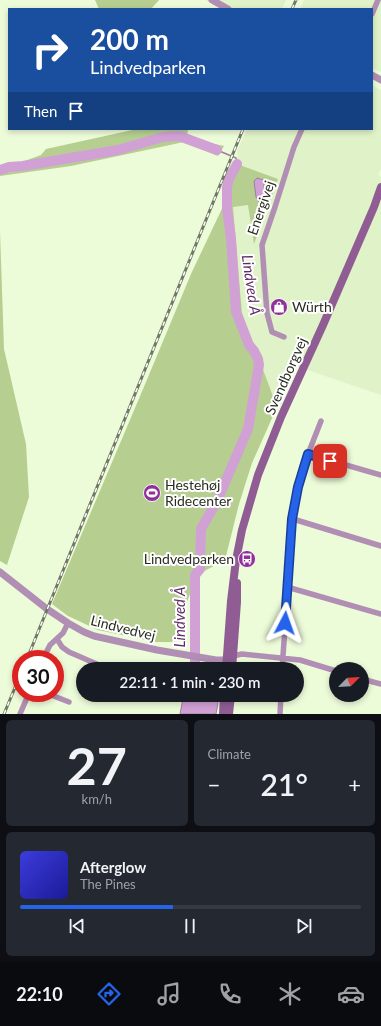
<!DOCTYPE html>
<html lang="en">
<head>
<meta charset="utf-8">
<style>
  :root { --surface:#171b24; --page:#242831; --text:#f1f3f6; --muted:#9ea1a6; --line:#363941; --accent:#2563eb }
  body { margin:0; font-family:Lato,sans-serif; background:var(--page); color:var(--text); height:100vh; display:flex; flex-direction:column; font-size:15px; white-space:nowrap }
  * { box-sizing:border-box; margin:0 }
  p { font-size:13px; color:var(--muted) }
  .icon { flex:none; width:22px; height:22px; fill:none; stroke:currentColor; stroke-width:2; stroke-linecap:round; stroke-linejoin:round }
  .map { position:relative; height:714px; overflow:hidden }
  .side { display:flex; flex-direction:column; gap:6px; padding:6px; background:#0d0f14; flex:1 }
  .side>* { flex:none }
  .top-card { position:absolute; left:8px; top:8px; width:365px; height:122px; border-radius:0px; box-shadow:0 2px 6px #0003; background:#1a4fa0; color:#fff; overflow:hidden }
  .needle { width:26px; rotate:66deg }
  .fabs { position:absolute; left:329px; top:662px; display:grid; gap:8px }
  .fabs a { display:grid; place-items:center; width:40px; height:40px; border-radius:50%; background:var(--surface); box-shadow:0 2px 6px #0003; font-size:20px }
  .speed { position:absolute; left:12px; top:650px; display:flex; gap:8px; font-size:20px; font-weight:700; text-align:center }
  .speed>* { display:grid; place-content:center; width:52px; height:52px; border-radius:50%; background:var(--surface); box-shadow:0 2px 6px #0003; line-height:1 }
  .speed .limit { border:6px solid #d22; background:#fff; color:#111 }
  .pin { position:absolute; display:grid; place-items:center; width:34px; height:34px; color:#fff; margin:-17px; border-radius:8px; box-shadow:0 2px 6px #0006 }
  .me { position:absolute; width:44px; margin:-22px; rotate:4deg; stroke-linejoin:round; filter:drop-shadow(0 0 3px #0008) }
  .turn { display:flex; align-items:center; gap:14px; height:84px; padding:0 16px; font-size:18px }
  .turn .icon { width:52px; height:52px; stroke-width:2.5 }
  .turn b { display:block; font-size:28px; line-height:34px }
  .then { display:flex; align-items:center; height:38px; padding:0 16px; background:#0003; gap:8px; font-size:15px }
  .big { font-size:30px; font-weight:600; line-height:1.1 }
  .side .tile { flex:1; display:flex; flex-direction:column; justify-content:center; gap:6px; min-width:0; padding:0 14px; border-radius:6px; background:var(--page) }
  .side .dial { align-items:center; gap:0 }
  .dial b { font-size:52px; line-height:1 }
  .song { display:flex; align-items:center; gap:12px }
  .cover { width:48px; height:48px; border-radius:6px; background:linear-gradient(135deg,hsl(240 70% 55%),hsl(240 70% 35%)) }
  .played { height:4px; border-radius:2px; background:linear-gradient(90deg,var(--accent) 45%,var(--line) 45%) }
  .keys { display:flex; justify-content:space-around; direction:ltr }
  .heat { display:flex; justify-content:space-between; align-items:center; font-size:22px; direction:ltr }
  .side .tiles { flex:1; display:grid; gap:6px; grid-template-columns:1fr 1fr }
  .tile:last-child { grid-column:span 2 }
  .trip { position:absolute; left:76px; top:662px; width:228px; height:40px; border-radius:20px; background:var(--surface); box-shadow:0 2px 6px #0003; font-weight:600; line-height:40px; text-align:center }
  .tab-bar { display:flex; height:64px; justify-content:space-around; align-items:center; background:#090b0e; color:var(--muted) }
  .tab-bar .icon { width:28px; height:28px }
  .tab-bar .selected { color:var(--accent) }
  .tab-bar b { font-size:18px; color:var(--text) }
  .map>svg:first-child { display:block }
  .built { fill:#e0f2c7 }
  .green { fill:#b6ce90 }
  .water { fill:#d1a1d5; stroke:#9f7e9f }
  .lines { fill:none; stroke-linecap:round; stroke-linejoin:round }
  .stream { stroke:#9f7e9f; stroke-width:1.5 }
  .river { stroke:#d1a1d5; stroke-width:10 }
  .minor { stroke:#b18fb4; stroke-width:5.5 }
  .tertiary { stroke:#b18fb4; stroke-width:7 }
  .secondary { stroke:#8f5d94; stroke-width:8 }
  .rail-casing { stroke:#717964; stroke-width:3 }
  .rail { stroke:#fff; stroke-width:1.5; stroke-dasharray:4.5; stroke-linecap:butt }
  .route-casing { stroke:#184099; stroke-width:10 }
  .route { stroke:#2563eb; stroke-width:7 }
  .labels { text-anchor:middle; stroke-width:4; stroke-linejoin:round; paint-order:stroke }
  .street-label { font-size:14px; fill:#292e21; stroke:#fff }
  .poi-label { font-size:14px; fill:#292e21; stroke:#fff; text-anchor:start }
  .water-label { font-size:15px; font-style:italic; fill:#632a69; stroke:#fff }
</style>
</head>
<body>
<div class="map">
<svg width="381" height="714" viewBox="0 0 381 714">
  <rect width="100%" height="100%" fill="#ecfbd8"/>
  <path class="built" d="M205 0H286L282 9H223Z
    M304 0H381V72L372 68V9H300Z
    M372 85 381 90V169L378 175 381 177V395L296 366 277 407 242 313 231 190 239 165 237 151 247 129H372Z"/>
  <path class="green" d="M95 0H159L151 9H99Z
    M137 129H188L187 138 224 146 218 156 184 142 71 166 0 176V170L41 155 46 149Z
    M237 164 278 179 254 244 248 205 233 207 242 313 277 407 252 463 239 504 225 560 197 575 172 642H156L98 630 68 616 52 604 146 382 191 274 227 198C227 183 230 178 237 164Z
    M0 231 4 349 26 444 29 497 7 565 0 561Z"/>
  <path class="water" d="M257 178 264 180V193L261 205 256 197 254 181Z
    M187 695H206L214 696 218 703 216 714H180L183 698Z"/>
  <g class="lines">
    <path class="stream" d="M217 150 236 158 238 162 237 164"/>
    <path class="river" d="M0 170 9 167 23 166 118 150 163 137 179 136 217 150
      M195 669V575L200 569 201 529 217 501 248 429 259 365 258 359 254 351 249 345 236 312 231 239 227 208V187L229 179 237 164"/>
    <path class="minor" d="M372 14 378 0
      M284 337 272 332 267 313 262 245 275 207 294 147 302 129
      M308 454 381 475
      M293 519 381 546
      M287 587 381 614
      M57 639 62 647 69 652 99 665
      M233 656 242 654 300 660 336 671
      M43 659 50 645 63 633 68 623
      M282 669 293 519 300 481 308 454 321 421
      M362 679 381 684
      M46 693 69 702
      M20 714 29 693
      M280 714 281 695"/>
    <path class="tertiary" d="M212 0 228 9
      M372 75 381 80
      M0 572 47 609 68 623 84 632 94 636 157 650 216 660H223L231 657"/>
    <path class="secondary" d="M226 669 231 601 236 560 242 530 258 475 281 417 323 325 374 207 381 187
      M232 669 237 602V583
      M223 714 224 695
      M229 714 231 695"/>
    <g class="rail-casing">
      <path id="rail" d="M292 9 296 0
        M27 659 243 129
        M4 714 21 673"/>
    </g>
    <use href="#rail" class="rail"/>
  </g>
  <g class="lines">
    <g class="route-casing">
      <path id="route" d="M285 623 292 519 298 487 308 454 330 461"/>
    </g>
    <use href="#route" class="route"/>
  </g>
  <defs>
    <g id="shop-disc" transform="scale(0.9)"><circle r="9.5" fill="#90319a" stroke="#fff"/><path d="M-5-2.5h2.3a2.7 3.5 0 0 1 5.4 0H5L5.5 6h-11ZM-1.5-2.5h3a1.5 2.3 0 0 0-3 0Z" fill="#fff"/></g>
    <g id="stadium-disc" transform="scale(0.9)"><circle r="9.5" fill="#90319a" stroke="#fff"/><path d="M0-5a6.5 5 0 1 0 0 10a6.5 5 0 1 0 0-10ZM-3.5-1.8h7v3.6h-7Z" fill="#fff"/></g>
    <g id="bus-disc" transform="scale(0.9)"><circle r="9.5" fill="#90319a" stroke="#fff"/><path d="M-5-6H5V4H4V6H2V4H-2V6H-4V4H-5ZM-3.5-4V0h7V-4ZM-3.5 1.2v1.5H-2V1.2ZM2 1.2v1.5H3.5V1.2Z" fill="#fff"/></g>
  </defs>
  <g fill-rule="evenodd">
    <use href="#shop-disc" x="279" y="307"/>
    <use href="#stadium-disc" x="152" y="493"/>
    <use href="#bus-disc" x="247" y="559"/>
  </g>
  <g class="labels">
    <g class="street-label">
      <text transform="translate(261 208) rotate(-71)" y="5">Energivej</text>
      <text transform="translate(286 376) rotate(-66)" y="5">Svendborgvej</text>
      <text transform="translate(123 628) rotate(14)" y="5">Lindvedvej</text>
    </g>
    <g class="poi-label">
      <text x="292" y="312">Würth</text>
      <text x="165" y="490">Hestehøj<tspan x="165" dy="16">Ridecenter</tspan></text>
      <text x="234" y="564" text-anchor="end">Lindvedparken</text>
    </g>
    <g class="water-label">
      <text transform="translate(251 285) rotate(82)" y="5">Lindved Å</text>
      <text transform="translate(180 617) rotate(-90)" y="5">Lindved Å</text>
    </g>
  </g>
</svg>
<div class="fabs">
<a><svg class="needle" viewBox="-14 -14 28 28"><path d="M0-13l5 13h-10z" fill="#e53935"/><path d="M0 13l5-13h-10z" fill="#9ea1a6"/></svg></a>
</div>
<div class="speed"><div class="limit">30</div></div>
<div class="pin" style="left:330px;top:461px;background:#d93025"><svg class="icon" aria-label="arrive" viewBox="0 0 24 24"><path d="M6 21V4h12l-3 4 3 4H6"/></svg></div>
<svg class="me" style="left:285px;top:623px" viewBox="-20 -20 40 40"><path d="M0-17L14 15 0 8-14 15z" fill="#2563eb" stroke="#fff" stroke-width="4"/></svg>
<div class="trip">22:11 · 1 min · 230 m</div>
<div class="top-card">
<div class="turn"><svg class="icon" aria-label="right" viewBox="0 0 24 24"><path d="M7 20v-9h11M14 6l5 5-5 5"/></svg><div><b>200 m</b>Lindvedparken</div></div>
<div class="then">Then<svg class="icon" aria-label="arrive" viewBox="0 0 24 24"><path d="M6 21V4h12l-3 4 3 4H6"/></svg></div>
</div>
</div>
<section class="side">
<div class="tiles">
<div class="tile dial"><b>27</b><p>km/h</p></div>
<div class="tile"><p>Climate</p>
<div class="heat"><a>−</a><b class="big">21°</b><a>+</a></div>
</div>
<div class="tile">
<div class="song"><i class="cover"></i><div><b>Afterglow</b><p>The Pines</p></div></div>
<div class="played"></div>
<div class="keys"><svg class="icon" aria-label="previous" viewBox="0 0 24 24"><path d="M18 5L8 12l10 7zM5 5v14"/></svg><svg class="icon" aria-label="pause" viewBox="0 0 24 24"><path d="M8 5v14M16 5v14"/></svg><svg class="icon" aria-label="next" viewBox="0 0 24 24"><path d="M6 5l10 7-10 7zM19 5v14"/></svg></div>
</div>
</div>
</section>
<nav class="tab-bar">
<b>22:10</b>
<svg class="icon selected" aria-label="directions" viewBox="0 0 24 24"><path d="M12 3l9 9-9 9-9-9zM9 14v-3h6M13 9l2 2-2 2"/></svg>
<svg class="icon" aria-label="music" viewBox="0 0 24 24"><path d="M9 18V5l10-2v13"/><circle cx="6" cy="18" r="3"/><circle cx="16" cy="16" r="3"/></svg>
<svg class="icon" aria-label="phone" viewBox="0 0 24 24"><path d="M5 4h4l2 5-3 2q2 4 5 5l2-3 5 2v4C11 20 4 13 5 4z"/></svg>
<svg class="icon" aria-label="climate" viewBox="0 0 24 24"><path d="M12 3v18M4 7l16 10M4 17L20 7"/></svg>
<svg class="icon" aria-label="car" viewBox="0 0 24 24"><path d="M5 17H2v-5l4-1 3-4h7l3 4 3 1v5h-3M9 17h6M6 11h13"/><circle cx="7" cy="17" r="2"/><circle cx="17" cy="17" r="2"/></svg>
</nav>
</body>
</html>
